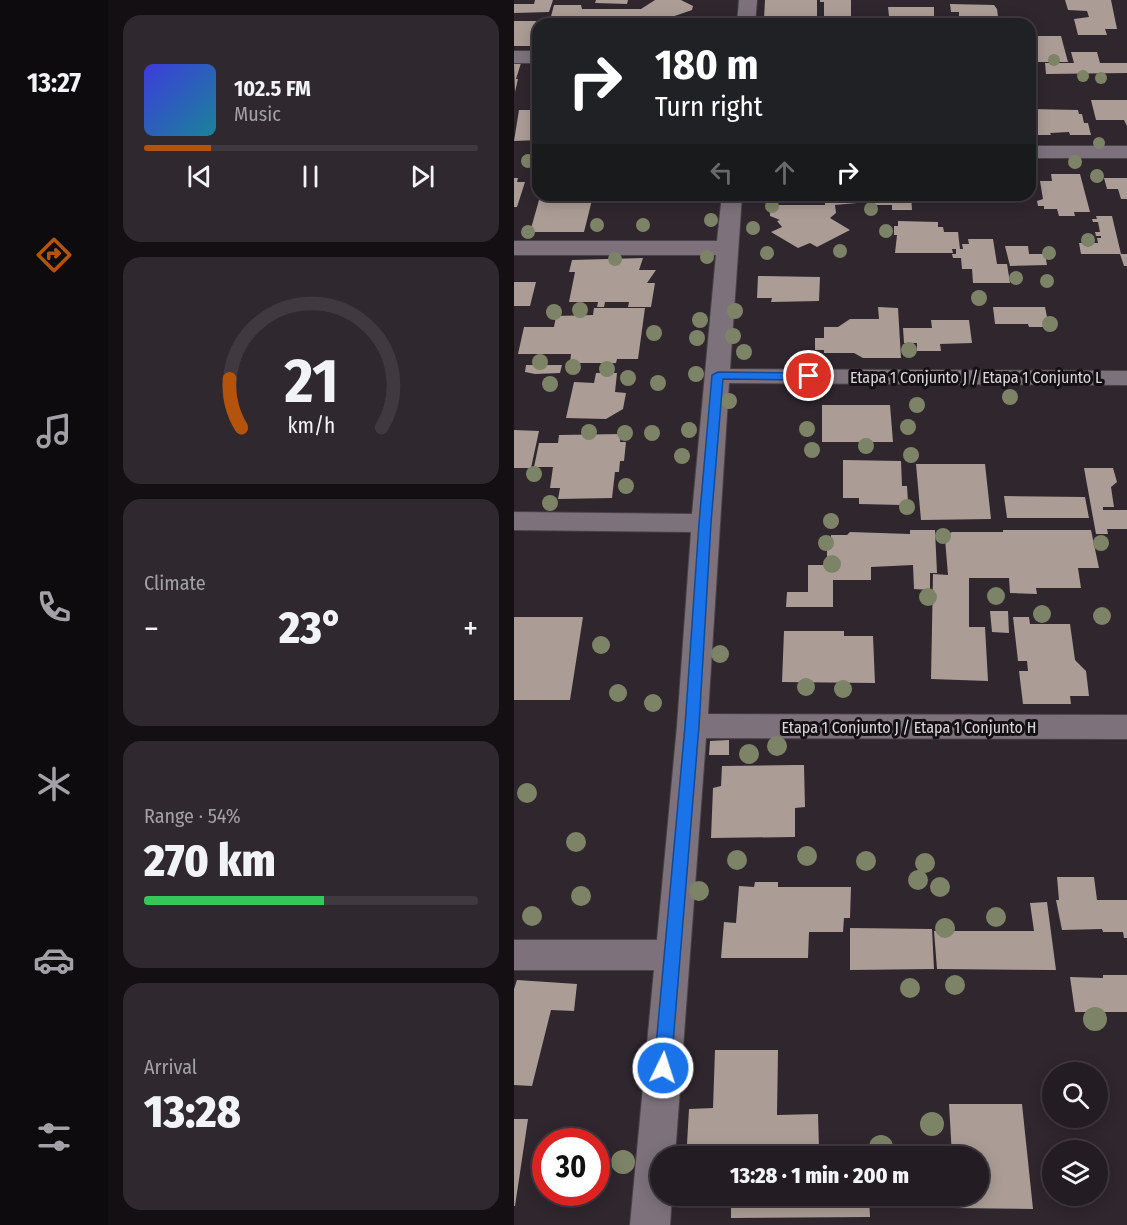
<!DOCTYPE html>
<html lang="en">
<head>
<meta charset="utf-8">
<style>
  :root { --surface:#231c22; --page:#2f292f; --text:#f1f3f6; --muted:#a3a1a5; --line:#403a40; --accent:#b45309 }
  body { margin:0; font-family:"Fira Sans Condensed",sans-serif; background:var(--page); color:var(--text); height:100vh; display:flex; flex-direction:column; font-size:22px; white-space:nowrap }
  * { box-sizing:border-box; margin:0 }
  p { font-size:20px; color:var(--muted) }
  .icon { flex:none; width:33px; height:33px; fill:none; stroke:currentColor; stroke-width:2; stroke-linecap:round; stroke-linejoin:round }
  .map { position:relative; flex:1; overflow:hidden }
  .panel { display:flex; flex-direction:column; gap:15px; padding:15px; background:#130f13; width:406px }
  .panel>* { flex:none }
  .hud { position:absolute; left:18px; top:18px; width:504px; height:183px; border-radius:18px; box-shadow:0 3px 15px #0003,0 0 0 2px var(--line); background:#202124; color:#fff; overflow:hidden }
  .fabs { position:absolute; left:528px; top:1062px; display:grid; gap:12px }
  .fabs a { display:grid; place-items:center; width:66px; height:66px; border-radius:50%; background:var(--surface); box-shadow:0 3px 15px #0003,0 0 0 2px var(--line); font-size:30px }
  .speed { position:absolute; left:18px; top:1128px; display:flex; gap:12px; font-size:30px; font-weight:700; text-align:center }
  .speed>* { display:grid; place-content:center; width:78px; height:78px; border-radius:50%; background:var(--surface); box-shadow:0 3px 15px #0003,0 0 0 2px var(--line); line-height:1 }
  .speed .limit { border:9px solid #d22; background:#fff; color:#111 }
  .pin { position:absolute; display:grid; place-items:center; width:51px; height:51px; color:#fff; margin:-26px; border:3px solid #fff; border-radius:50%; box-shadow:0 2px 6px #0007 }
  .me { position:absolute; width:66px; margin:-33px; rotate:4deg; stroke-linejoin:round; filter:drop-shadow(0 0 4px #0008) }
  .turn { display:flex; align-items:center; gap:21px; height:126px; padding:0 24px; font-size:27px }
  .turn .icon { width:78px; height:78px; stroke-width:2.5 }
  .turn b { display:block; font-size:42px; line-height:51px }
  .lanes { display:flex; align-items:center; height:57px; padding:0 24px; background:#0003; justify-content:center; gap:30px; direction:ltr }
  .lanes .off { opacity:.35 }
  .big { font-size:45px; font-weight:800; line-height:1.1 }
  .panel .widget { flex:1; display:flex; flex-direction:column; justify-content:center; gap:9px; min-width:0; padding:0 21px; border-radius:18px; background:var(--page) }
  .panel .dial { align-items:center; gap:0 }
  .dial svg { height:156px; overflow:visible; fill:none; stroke:var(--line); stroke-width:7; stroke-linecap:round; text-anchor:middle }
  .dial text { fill:var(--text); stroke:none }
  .song { display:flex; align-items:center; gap:18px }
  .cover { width:72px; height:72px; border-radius:9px; background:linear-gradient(135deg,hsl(240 70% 55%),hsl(190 70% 35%)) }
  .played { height:6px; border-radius:3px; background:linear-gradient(90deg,var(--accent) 20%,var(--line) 20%) }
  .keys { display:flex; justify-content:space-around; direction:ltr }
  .heat { display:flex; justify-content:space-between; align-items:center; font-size:33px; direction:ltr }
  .charge { height:9px; border-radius:4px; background:linear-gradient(90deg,#34c759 54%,var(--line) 0) }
  .trip { position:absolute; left:136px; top:1146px; width:339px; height:60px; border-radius:30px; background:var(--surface); box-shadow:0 3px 15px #0003,0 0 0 2px var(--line); font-weight:800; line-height:60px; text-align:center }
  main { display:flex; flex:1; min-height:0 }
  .tab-bar { display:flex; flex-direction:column; width:108px; justify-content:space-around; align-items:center; background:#0e0b0e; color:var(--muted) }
  .tab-bar .icon { width:42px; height:42px }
  .tab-bar .selected { color:var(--accent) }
  .tab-bar b { font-size:27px; color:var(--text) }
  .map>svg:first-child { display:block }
  .building { fill:#ab9d96 }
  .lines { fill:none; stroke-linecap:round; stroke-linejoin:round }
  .street-casing { stroke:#4a4249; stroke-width:2 }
  .street { fill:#7d727c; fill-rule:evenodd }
  .tree { fill:#7d8366 }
  .route { fill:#1a73e8; stroke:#114b97; stroke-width:1.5 }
  .labels { text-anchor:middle; stroke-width:6; stroke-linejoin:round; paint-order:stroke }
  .street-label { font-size:16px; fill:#dbd5da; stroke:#141114 }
</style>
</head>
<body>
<main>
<nav class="tab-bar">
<b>13:27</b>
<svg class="icon selected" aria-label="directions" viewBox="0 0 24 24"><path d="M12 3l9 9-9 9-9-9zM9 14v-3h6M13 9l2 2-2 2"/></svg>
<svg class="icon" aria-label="music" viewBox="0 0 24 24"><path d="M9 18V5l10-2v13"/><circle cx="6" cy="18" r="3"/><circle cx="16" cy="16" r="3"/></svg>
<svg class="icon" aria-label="phone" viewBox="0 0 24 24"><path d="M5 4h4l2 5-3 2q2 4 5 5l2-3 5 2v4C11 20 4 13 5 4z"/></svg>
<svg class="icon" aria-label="climate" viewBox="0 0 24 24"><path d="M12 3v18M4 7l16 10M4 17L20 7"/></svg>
<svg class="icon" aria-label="car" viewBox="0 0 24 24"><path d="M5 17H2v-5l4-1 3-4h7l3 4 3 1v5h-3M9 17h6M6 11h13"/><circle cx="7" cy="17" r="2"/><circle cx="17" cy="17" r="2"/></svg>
<svg class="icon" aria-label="filters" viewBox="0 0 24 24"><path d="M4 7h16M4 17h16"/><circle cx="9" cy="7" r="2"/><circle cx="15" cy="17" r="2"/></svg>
</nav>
<section class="panel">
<div class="widget">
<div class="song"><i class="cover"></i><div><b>102.5 FM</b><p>Music</p></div></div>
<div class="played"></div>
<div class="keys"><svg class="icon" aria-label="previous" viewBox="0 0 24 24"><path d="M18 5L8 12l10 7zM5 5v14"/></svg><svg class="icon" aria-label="pause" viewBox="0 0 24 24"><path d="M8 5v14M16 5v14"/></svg><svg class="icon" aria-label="next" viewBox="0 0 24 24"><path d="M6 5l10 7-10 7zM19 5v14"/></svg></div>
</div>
<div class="widget dial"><svg viewBox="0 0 100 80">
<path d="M14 69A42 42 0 1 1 86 69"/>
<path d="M14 69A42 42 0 0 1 8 44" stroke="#b45309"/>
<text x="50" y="56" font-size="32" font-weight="700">21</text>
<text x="50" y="72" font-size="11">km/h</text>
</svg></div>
<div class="widget"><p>Climate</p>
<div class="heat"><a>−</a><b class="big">23°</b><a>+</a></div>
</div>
<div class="widget"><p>Range · 54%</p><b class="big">270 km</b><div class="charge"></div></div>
<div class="widget"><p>Arrival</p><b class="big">13:28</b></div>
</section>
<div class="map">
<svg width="613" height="1225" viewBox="0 0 613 1225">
  <rect width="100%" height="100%" fill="#2f262e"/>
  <path class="building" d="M21 0H39L35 12 0 13V4H20Z
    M82 0H114L113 4 81 3Z
    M141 0H167L179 6 178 10 146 21 36 20 40 5H67L68 9H127Z
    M251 0H303V19H250Z
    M306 0H337V19H310V2H306Z
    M551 0H597L603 29H591L593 35H564L560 19 575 17 573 11 554 10Z
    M436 4 480 5 483 9 485 24H445V12H437Z
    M374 7H420V18H423L424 24H388V16H375Z
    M0 21H33L32 24H24V46H0Z
    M516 36H547L554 62H516Z
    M557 52H583L586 63H613V73L532 74 531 63H560Z
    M0 63H7L2 79H4L1 92Z
    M577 100H613V126L610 120H582Z
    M516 109 564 110 565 114H568L570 123H574L577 135H556L555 132 536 133 537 135H516Z
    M5 110H24V140L0 141Z
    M537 174H566L576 212H560L561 216H545L543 209H530V206H524L523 201 529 199 526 181H538Z
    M0 178H4L3 182H11L3 207H0Z
    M590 178H613V199H607L604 189H593Z
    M292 195H355V199H343V203L321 205 322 213 316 218 336 230 303 247 296 243 284 248 257 232 268 227 263 221 266 220 256 216V209L264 207V205H311V203H292Z
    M359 195H397L398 210H378V205H360Z
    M25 200H78L70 232H16Z
    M582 216H598L607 254H613V266H610L606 254H567L565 243H584L583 238H587V236H582L581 232H586L584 222H579L578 219H583Z
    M384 221 424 222V227H429L430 232H444L446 249H449L448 244H455L454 239H479L483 264H493L496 283H459L458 269H448L447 258H439L438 254H442V249H438L439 253H381L383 235H380V226H384Z
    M491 246H514L515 254H531L533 265 496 266Z
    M129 258 125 270H142L133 283H141L137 307H114L115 302H91L90 307H83L84 302H55L61 272H55L58 260Z
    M244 276 306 277 305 301 257 302 258 298H243Z
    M0 282H22L16 306H0Z
    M364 307 384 308 387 358H349L340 353H310V350H301V338H310V327H324L336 319H365Z
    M479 307H531L535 327H515L514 324H481Z
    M80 308H131L124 359H103L102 363H56L57 354H4L10 327H40L42 316 79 315Z
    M417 320H455L458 343 426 344 427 351H403V343H390L389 328H418Z
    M12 365H48L46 373 21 374 11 372Z
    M82 373H103L101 392 112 393 109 409 92 419 52 418 60 382 80 383Z
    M308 405H376L379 442H308Z
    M0 430 25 431 17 468H0Z
    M107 434 106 442H112L110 461H106L105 472H101L98 498 44 499 46 488H36L39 467H20L25 443H44L45 435Z
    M329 460 387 461 388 486H393L394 502H387L388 505 345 504V498H329Z
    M402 464H471L477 519 407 520Z
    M570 468H599L603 482 597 487 600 507H589V510H613V529H593L594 534H582Z
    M490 496 571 497 575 518H493Z
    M396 530H421L423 573H416V590L400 589 399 565 357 567V580H319V607H272L273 592H294V565H313V547H317V535H333L336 532 396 534Z
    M489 530H577L585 568H564L567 588H522L523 594 496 593 495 578H455V627H471L474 681 417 679 419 574 434 575 431 539H434V534L438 532H489Z
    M476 611H494L495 633 478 632Z
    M0 617H69L56 700H0Z
    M499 617H515L516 624H556L561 660 572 671 575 696H556L557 704H509L505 671H514L513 661H504Z
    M270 631H330V636H359L361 683 268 682Z
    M215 740V755H195L196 741Z
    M281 765H290L291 807 281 808V837L197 838 199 788 207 786 208 766Z
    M543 877H580L583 900H613V938H610L609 932H589L588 929 548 930 542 900H545Z
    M241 882H264V887H337L336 918H330L329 932H295L294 958H207L210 922 222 923 225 886 240 887Z
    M533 902 542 970 423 969 420 931H520L516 903Z
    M336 928 418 929 420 969 336 970Z
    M589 975H613V1012H561L556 977 589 978Z
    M3 980 63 984 60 1011 37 1010 18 1086 0 1085V989Z
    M201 1050H264L263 1115 304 1114 305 1148 352 1149 353 1156H219V1144H173L175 1109 199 1108Z
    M435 1104H508L519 1209 436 1208 435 1196H465V1156H438Z
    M0 1119H14L1 1206H0Z
    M217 1196H355L356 1217 217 1218Z"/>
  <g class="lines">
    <g class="street-casing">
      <path id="street" d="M225 0H243L241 24H223Z
        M0 51H24V63H0Z
        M516 146H613V158H516Z
        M208 195H228L216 369 613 371V385L215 383 194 714 613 715V739L192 738 161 1156H147V1196H158L156 1225H116L140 970H0V940H143L163 726 177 532 0 530V512L178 514 202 255H0V241H203Z"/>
    </g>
    <use href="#street" class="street"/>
  </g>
  <g class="tree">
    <circle cx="540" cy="60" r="6"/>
    <circle cx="569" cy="76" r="6"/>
    <circle cx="587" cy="78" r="6"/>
    <circle cx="585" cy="143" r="6"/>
    <circle cx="14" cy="161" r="7"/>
    <circle cx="561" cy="162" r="7"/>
    <circle cx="583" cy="176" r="7"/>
    <circle cx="258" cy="206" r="7"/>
    <circle cx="357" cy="209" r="7"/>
    <circle cx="197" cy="220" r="7"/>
    <circle cx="83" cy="225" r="7"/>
    <circle cx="129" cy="225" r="7"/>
    <circle cx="239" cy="228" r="7"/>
    <circle cx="372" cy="231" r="7"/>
    <circle cx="14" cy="232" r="7"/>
    <circle cx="574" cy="240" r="7"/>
    <circle cx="326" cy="251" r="7"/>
    <circle cx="253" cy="253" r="7"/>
    <circle cx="535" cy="253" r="7"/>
    <circle cx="193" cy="257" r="7"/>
    <circle cx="101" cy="259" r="7"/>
    <circle cx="502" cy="278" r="7"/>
    <circle cx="533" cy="281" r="7"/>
    <circle cx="465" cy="298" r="8"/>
    <circle cx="66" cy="310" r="8"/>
    <circle cx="221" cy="311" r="8"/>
    <circle cx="40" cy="312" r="8"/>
    <circle cx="186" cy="320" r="8"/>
    <circle cx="536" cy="324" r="8"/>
    <circle cx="140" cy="333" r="8"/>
    <circle cx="219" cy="336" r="8"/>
    <circle cx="183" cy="338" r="8"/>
    <circle cx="395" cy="350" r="8"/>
    <circle cx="230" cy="352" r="8"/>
    <circle cx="26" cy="362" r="8"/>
    <circle cx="59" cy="367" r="8"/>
    <circle cx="93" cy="369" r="8"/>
    <circle cx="182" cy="374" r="8"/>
    <circle cx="114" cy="378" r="8"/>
    <circle cx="144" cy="383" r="8"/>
    <circle cx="36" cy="384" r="8"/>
    <circle cx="496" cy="397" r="8"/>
    <circle cx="215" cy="401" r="8"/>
    <circle cx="403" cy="405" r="8"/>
    <circle cx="394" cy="427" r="8"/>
    <circle cx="293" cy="429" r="8"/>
    <circle cx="175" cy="430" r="8"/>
    <circle cx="75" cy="432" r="8"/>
    <circle cx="111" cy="433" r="8"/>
    <circle cx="138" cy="433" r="8"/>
    <circle cx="352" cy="446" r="8"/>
    <circle cx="298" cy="450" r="8"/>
    <circle cx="397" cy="455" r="8"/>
    <circle cx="168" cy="456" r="8"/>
    <circle cx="20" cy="474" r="8"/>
    <circle cx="112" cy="486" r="8"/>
    <circle cx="36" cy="503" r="8"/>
    <circle cx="393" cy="507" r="8"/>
    <circle cx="317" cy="521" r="8"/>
    <circle cx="429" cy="536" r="8"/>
    <circle cx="312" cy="543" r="8"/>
    <circle cx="587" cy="543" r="8"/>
    <circle cx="318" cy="564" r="9"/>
    <circle cx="482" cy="596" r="9"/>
    <circle cx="414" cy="597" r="9"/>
    <circle cx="528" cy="614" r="9"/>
    <circle cx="588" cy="616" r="9"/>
    <circle cx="87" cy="645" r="9"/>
    <circle cx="206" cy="654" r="9"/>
    <circle cx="292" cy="687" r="9"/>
    <circle cx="329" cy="689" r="9"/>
    <circle cx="104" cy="693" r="9"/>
    <circle cx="139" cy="703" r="9"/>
    <circle cx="263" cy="746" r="10"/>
    <circle cx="235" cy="754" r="10"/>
    <circle cx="13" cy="793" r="10"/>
    <circle cx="62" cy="842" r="10"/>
    <circle cx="293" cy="856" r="10"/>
    <circle cx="223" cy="860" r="10"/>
    <circle cx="352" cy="861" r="10"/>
    <circle cx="411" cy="863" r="10"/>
    <circle cx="404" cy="880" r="10"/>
    <circle cx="426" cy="887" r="10"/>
    <circle cx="185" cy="891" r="10"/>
    <circle cx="67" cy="896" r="10"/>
    <circle cx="18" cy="916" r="10"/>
    <circle cx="482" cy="917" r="10"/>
    <circle cx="431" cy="928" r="10"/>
    <circle cx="441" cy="985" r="10"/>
    <circle cx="396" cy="988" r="10"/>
    <circle cx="581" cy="1019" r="12"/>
    <circle cx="418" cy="1124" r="12"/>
    <circle cx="367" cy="1147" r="12"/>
    <circle cx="109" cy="1162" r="12"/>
  </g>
  <path class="route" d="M204 372 295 373 300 376 295 380 209 379 197 523 185 726 157 1068 155 1073 149 1076 142 1073 140 1068 171 726 185 523 198 375Z"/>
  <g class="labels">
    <g class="street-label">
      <text x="462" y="383">Etapa 1 Conjunto J / Etapa 1 Conjunto L</text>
      <text x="395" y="733">Etapa 1 Conjunto J / Etapa 1 Conjunto H</text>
    </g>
  </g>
</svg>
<div class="fabs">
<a><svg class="icon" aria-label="search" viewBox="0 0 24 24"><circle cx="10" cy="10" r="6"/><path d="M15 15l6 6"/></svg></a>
<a><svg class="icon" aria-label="layers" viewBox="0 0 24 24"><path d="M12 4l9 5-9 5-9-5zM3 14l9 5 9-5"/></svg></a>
</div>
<div class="speed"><div class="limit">30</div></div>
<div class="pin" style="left:295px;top:376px;background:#d93025"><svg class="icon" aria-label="arrive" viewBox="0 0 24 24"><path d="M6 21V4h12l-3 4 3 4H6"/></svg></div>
<svg class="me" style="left:149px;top:1068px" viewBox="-20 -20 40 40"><circle r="17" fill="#1a73e8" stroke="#fff" stroke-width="3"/><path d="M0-11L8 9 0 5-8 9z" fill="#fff"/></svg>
<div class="trip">13:28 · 1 min · 200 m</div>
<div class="hud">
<div class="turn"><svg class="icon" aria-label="right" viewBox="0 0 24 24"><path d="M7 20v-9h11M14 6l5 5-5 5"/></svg><div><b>180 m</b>Turn right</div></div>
<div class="lanes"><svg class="icon off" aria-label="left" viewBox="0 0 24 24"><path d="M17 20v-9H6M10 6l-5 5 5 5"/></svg><svg class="icon off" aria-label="ahead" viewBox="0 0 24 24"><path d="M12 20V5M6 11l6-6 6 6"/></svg><svg class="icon" aria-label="right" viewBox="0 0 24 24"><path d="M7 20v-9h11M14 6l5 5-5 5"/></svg></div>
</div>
</div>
</main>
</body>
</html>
